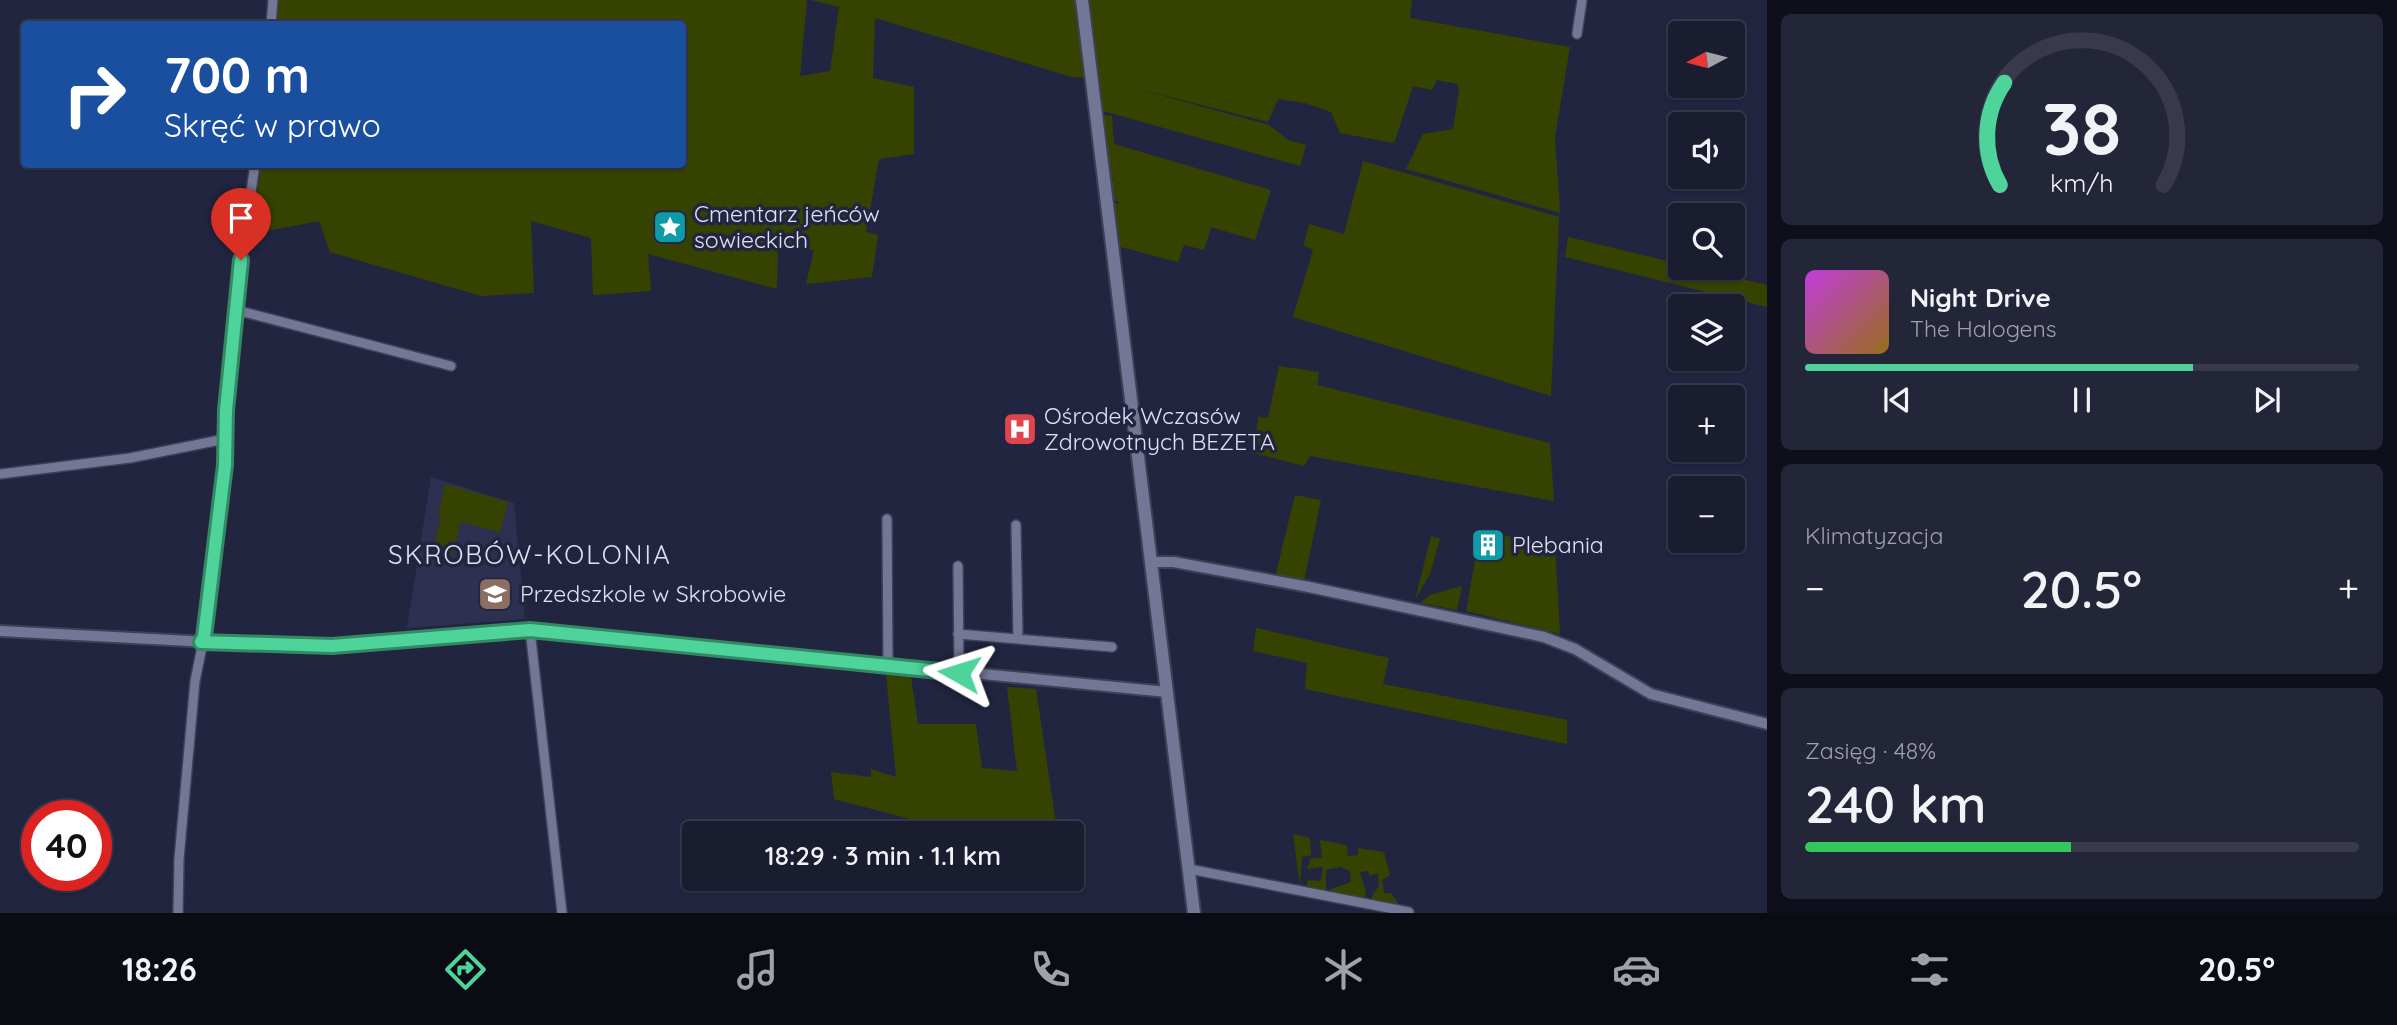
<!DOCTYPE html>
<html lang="pl">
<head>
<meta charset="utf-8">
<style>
  :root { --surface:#1a1c30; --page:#232538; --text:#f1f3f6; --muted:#9fa1ab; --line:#383a4c; --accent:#4ed39a }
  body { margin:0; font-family:Quicksand,sans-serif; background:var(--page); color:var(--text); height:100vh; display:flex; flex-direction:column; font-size:26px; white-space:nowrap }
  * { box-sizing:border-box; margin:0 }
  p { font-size:23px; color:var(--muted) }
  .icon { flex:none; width:38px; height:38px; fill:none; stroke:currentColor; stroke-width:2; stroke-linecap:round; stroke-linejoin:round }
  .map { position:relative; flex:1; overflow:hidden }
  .sheet { display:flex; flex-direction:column; gap:14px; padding:14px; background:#0e0f1a; width:630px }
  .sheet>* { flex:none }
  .top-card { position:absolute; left:21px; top:21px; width:665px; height:147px; border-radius:7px; box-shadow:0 2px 5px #0004,0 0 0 2px var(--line); background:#1a4fa0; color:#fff; overflow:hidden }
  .needle { width:46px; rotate:263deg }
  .controls { position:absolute; left:1668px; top:21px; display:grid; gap:14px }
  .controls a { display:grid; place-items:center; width:77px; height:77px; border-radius:7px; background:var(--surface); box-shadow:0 2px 5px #0004,0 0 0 2px var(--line); font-size:35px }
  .speed { position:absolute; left:21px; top:800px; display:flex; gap:14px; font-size:35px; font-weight:700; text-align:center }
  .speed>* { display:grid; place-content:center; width:91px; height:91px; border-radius:50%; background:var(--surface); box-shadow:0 2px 5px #0004,0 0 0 2px var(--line); line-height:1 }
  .speed .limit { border:10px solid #d22; background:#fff; color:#111 }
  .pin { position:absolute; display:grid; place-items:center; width:60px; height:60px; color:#fff; margin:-72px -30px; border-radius:50% 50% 50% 0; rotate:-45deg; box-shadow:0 0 7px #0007 }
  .pin .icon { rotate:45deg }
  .me { position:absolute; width:77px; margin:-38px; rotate:276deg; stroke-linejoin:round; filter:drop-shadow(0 0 5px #0008) }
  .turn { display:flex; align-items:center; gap:24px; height:147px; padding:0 28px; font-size:32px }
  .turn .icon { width:91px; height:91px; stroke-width:2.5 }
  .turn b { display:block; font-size:49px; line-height:60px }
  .big { font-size:52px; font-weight:600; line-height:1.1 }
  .sheet .card { flex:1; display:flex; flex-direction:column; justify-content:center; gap:10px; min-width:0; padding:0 24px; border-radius:10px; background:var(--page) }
  .sheet .dial { align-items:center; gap:0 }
  .dial svg { height:182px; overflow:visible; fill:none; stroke:var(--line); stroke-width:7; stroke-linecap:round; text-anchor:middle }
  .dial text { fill:var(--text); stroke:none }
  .song { display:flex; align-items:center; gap:21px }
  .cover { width:84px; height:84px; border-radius:10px; background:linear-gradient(135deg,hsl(290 70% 55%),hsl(40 70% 35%)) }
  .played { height:7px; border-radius:4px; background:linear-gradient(90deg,var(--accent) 70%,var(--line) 70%) }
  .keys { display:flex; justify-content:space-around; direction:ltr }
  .heat { display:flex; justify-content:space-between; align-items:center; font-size:38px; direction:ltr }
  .charge { height:10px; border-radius:5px; background:linear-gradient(90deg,#34c759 48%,var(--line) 0) }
  .trip { position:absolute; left:682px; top:821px; width:402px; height:70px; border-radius:7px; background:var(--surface); box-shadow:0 2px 5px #0004,0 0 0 2px var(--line); font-weight:600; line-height:70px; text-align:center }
  .tab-bar { display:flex; height:112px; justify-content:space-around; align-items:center; background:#0a0b13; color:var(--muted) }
  .tab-bar .icon { width:49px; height:49px }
  .tab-bar .current { color:var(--accent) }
  .tab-bar b { font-size:32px; color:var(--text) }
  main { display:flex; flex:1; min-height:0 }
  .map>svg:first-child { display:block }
  .built { fill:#2d3051 }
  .green { fill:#364300 }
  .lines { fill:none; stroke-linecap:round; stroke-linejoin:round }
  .minor-casing { stroke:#3e4156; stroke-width:12 }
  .tertiary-casing { stroke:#3e4156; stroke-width:14 }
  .secondary-casing { stroke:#3e4156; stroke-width:16 }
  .minor { stroke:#727796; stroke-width:9 }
  .tertiary { stroke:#727796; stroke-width:10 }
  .secondary { stroke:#727796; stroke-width:12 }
  .route-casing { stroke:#338964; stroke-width:18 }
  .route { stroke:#4ed39a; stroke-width:12 }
  .labels { text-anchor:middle; stroke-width:7; stroke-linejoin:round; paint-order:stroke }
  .poi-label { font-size:23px; fill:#dee1f2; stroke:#222540; text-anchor:start }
  .quarter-label { font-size:26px; letter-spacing:2px; fill:#dee1f2; stroke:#222540 }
</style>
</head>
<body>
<main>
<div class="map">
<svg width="1767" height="913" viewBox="0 0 1767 913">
  <rect width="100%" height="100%" fill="#222540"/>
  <path class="built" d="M431 477 514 503 525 619 407 628Z"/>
  <path class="green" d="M277 0H807L800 76 830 71 839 7 811 0H1412L1410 18 1570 47 1555 137 1560 213 1406 169 1423 134 1453 129 1459 90 1457 84 1437 80 1432 90 1413 86 1394 143 1340 133 1331 112 1305 103 1278 99 1268 122 1131 87 1269 125 1288 140 1306 145 1300 166 1103 111 1097 82 1100 79 1072 77 875 18 873 78 914 87V154L879 159 866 232 878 235 872 277 806 284 814 250 778 248 777 289 648 254 651 291 593 295 591 238 531 221 534 293 481 296 330 252 319 221 251 234 261 165 682 164V24H274Z
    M1103 115 1112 116 1114 144 1271 190 1255 240 1211 227 1204 250 1184 245 1178 262 1117 246 1112 202 1118 204 1119 202 1112 199 1109 179 1115 180 1108 175Z
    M1363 161 1559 217 1551 396 1293 317 1313 250 1304 245 1309 224 1344 234Z
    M1568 237 1680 264V268H1695L1767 285V307L1565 257Z
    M1279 366 1319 372 1317 385 1550 443 1554 501 1310 456 1304 466 1254 453 1258 417 1268 418Z
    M445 484 508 502 500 532 461 522 452 556 432 550 441 517 438 515Z
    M1295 495 1321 500 1304 581 1275 577Z
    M1501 535 1555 545 1560 634 1466 611 1476 555 1495 554Z
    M1431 536 1440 539 1430 574 1415 600Z
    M1462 586 1457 610 1420 603 1430 595Z
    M1256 628 1389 658 1383 684 1567 720V744L1305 689 1307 663 1253 651Z
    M886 674 911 677 918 724H976L982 768 1017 771 1007 687 1036 689 1056 824 1043 821 1038 833H963L834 799 831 772 871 777V769L896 777Z
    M1293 834 1310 838 1311 855 1302 857 1300 886Z
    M1320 840 1347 845 1348 856 1358 855V848L1384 852 1390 875 1382 880 1384 893H1391L1398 903 1372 901V896L1379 886 1378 873 1370 876 1368 871 1360 872 1366 893 1364 899 1331 892V889L1351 882 1350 871 1340 867 1326 870V892L1306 888 1308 880 1321 881 1323 867 1307 869 1311 858H1322Z"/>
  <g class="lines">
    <g class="minor-casing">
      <path id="minor" d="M271 24 273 0
        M1577 34 1582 0
        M236 310 451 366
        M0 474 130 458 225 439
        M887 519 888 666
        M1016 525 1018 639
        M958 566 959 673
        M530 630 562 913
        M958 634 1112 647
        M1189 869 1409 912
        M178 913 179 859 195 681 204 637 217 530 238 283 255 164"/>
    </g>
    <g class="tertiary-casing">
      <path id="tertiary" d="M1151 562H1174L1309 587 1544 637 1575 649 1651 694 1767 724
        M0 631 302 647 530 630 1167 692"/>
    </g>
    <g class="secondary-casing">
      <path id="secondary" d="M1082 0 1194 913"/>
    </g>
    <use href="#minor" class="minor"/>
    <use href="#tertiary" class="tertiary"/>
    <use href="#secondary" class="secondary"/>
  </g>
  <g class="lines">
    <g class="route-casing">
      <path id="route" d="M241 260 226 410 225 465 204 637 201 642 332 646 530 630 959 673"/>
    </g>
    <use href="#route" class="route"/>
  </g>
  <defs>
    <g id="sight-square" transform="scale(1.75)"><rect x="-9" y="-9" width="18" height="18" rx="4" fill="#0f9aa8" stroke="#222540"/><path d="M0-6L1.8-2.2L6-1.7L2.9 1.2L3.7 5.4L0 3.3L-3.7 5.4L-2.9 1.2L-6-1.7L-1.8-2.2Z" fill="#fff"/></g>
    <g id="hospital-square" transform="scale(1.75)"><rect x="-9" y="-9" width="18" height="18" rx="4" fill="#e0444e" stroke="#222540"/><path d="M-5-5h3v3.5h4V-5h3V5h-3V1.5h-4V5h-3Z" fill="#fff"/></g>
    <g id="building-square" transform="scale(1.75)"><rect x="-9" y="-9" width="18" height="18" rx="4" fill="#0f9aa8" stroke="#222540"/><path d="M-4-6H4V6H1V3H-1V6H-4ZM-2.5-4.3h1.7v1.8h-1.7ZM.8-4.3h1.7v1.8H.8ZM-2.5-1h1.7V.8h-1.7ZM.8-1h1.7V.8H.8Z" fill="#fff"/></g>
    <g id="school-square" transform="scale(1.75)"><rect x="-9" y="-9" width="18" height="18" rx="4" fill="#8d6e63" stroke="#222540"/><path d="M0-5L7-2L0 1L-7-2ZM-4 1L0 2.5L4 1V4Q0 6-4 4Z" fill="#fff"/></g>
  </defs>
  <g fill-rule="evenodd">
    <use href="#sight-square" x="670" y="227"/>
    <use href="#hospital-square" x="1020" y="429"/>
    <use href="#building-square" x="1488" y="545"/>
    <use href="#school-square" x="495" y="594"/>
  </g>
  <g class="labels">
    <g class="poi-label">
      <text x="694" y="222">Cmentarz jeńców<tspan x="694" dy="26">sowieckich</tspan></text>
      <text x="1044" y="424">Ośrodek Wczasów<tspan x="1044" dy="26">Zdrowotnych BEZETA</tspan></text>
      <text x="1512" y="553">Plebania</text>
      <text x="520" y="602">Przedszkole w Skrobowie</text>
    </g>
    <g class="quarter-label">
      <text x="530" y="564">SKROBÓW-KOLONIA</text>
    </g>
  </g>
</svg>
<div class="controls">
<a><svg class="needle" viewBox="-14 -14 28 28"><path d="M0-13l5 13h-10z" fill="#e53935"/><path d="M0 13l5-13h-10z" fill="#9fa1ab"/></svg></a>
<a><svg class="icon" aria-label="sound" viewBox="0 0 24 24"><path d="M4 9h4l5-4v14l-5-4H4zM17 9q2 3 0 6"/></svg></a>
<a><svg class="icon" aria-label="search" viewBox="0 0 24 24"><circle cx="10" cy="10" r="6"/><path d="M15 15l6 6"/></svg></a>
<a><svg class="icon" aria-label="layers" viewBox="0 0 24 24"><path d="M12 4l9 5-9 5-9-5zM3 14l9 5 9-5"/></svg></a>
<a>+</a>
<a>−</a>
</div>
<div class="speed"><div class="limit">40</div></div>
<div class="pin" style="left:241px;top:260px;background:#d93025"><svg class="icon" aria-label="arrive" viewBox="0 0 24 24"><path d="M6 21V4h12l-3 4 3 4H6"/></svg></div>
<svg class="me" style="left:959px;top:673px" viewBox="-20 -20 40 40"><path d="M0-17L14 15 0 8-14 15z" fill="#4ed39a" stroke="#fff" stroke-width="4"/></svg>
<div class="trip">18:29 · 3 min · 1.1 km</div>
<div class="top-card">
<div class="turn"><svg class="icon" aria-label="right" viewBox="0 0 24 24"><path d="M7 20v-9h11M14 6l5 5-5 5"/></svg><div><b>700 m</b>Skręć w prawo</div></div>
</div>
</div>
<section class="sheet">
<div class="card dial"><svg viewBox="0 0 100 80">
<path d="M14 69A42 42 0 1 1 86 69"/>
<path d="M14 69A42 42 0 0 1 16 24" stroke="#4ed39a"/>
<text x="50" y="56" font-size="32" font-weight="700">38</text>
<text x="50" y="72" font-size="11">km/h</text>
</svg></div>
<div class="card">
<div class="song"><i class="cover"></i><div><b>Night Drive</b><p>The Halogens</p></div></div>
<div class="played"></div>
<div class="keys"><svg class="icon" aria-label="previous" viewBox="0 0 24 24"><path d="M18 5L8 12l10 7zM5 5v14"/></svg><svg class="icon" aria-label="pause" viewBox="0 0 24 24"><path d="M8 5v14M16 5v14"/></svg><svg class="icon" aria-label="next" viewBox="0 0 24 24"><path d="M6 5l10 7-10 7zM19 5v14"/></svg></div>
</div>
<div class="card"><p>Klimatyzacja</p>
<div class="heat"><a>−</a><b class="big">20.5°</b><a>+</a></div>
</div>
<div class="card"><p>Zasięg · 48%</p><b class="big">240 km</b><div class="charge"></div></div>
</section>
</main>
<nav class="tab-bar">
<b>18:26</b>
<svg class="icon current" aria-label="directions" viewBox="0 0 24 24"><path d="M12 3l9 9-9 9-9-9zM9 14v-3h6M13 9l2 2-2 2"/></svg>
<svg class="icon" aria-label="music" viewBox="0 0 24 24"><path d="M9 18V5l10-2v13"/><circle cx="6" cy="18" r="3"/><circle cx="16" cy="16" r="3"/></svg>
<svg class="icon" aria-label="phone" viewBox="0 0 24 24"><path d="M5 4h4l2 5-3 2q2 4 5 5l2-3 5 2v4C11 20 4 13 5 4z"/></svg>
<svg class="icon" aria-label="climate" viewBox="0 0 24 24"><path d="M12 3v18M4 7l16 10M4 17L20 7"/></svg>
<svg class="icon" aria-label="car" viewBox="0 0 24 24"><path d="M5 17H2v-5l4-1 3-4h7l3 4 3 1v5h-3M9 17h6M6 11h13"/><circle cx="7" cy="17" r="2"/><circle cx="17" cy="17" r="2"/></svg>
<svg class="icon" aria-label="filters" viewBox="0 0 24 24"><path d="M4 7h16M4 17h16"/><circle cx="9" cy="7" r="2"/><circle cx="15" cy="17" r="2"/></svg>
<b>20.5°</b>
</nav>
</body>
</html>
